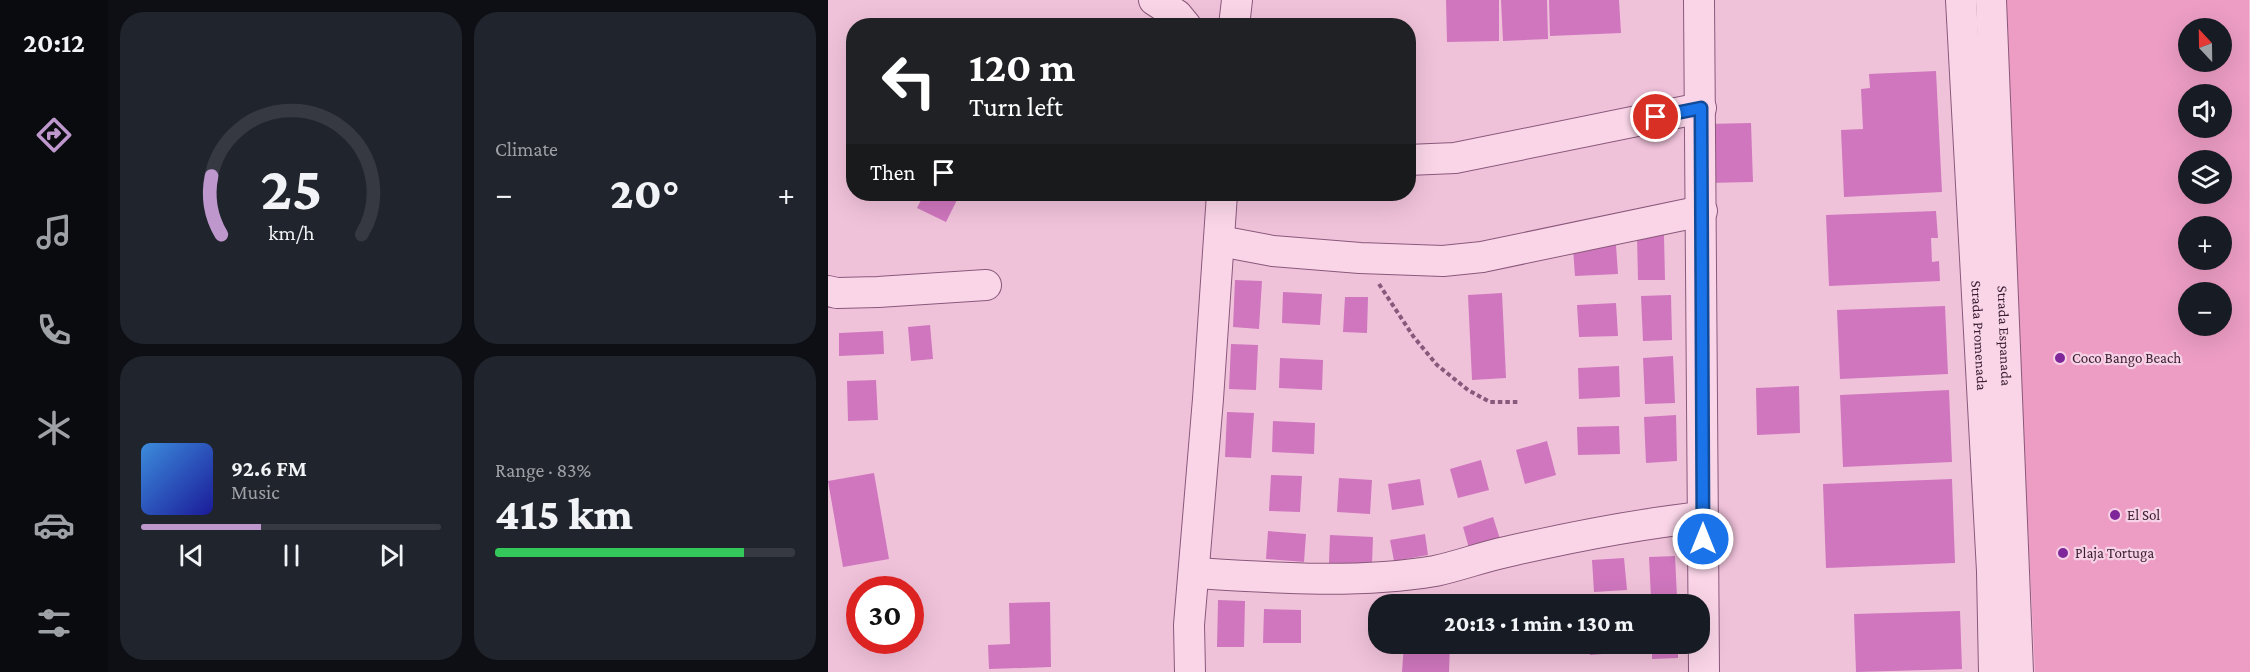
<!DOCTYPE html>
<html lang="en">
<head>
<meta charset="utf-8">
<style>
  :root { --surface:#171b24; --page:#20242c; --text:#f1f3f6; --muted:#9ea1a6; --line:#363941; --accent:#be97cd }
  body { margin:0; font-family:"Crimson Pro",serif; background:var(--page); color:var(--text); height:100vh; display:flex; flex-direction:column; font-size:22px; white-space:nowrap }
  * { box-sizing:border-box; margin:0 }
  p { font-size:20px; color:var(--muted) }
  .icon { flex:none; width:33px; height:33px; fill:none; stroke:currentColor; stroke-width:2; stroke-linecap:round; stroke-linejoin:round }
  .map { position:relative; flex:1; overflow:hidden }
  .side { display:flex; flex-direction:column; gap:12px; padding:12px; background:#0d0f14; width:720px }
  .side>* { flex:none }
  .hud { position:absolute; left:18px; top:18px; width:570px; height:183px; border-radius:24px; box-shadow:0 6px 24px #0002; background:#202124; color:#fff; overflow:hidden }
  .needle { width:39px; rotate:338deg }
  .buttons { position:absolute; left:1350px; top:18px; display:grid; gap:12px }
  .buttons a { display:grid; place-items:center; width:54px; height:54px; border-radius:50%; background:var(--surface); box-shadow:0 6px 24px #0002; font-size:30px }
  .speed { position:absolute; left:18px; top:576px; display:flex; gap:12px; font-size:30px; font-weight:700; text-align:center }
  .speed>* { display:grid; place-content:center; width:78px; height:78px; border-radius:50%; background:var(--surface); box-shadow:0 6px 24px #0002; line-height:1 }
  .speed .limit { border:9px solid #d22; background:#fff; color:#111 }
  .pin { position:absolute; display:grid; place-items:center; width:51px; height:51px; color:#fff; margin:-26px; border:3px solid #fff; border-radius:50%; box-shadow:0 2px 6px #0007 }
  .me { position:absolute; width:66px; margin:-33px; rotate:0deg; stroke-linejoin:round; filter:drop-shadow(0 0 4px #0008) }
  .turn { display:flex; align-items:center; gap:21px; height:126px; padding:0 24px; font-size:27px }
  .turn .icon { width:78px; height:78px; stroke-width:2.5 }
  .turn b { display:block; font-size:42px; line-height:51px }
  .then { display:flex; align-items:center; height:57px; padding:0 24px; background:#0003; gap:12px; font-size:22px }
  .big { font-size:45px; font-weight:800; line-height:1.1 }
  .side .tile { flex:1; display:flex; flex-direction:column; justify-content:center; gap:9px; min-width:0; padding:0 21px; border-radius:24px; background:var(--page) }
  .side .dial { align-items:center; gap:0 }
  .dial svg { height:156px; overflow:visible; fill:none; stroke:var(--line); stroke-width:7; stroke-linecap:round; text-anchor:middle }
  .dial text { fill:var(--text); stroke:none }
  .song { display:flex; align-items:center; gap:18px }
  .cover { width:72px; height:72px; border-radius:9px; background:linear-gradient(135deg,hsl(210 70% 55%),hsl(240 70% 35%)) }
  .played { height:6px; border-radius:3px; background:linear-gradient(90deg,var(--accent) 40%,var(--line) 40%) }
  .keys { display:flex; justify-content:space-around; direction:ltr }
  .heat { display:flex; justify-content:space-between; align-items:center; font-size:33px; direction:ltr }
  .charge { height:9px; border-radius:4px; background:linear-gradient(90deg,#34c759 83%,var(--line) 0) }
  .side .tiles { flex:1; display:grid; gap:12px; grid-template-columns:repeat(2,1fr) }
  .trip { position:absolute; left:540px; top:594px; width:342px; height:60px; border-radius:24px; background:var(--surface); box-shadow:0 6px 24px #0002; font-weight:800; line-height:60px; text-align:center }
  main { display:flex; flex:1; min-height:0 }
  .tabs { display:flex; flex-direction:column; width:108px; justify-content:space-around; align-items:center; background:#090b0e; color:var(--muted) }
  .tabs .icon { width:42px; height:42px }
  .tabs .current { color:var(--accent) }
  .tabs b { font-size:27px; color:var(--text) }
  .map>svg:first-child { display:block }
  .sand { fill:#ed9dc4; fill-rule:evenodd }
  .building { fill:#cf76be }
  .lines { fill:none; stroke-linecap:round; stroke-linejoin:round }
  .minor-casing { stroke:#8a587b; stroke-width:32 }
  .path { stroke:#8a587b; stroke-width:4; stroke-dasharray:4.5 3; stroke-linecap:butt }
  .minor { stroke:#fad5e8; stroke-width:30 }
  .route-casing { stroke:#114b97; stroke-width:15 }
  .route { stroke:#1a73e8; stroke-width:10 }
  .poi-dot { fill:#80269b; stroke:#f7d1e5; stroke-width:2 }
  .labels { text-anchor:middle; stroke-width:4.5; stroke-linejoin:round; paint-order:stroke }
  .street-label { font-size:15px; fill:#391d32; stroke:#f7d1e5 }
  .poi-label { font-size:15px; fill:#391d32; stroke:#f7d1e5; text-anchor:start }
</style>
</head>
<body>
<main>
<nav class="tabs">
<b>20:12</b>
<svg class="icon current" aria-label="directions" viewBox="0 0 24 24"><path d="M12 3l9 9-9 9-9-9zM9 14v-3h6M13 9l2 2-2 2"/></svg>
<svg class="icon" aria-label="music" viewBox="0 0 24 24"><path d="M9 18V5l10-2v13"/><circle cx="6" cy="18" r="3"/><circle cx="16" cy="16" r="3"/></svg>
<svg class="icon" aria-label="phone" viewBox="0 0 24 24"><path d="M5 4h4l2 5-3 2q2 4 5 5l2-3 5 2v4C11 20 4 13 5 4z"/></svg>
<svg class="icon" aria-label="climate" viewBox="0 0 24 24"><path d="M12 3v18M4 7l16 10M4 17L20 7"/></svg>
<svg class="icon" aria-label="car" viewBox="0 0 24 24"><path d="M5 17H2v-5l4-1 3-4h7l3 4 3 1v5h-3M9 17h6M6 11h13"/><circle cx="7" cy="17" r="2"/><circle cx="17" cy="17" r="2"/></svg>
<svg class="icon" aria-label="filters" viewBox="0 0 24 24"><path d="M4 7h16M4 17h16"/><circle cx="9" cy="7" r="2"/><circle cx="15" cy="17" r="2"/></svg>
</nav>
<section class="side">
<div class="tiles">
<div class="tile dial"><svg viewBox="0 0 100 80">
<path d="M14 69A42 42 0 1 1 86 69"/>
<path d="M14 69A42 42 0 0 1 9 39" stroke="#be97cd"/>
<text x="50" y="56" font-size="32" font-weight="700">25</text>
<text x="50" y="72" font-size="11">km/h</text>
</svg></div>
<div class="tile"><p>Climate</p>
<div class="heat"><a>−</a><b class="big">20°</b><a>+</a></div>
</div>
<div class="tile">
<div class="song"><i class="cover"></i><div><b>92.6 FM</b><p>Music</p></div></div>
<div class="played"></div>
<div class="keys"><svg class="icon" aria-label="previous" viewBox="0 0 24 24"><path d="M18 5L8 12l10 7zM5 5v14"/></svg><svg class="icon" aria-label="pause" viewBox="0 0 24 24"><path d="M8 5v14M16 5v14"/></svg><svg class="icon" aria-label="next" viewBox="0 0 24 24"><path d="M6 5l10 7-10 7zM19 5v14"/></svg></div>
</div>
<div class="tile"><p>Range · 83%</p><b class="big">415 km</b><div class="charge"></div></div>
</div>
</section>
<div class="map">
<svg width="1422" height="672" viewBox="0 0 1422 672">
  <rect width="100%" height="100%" fill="#f0c2da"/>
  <path class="sand" d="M1174 0H1421L1422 672H1207ZM1360 28H1394V62H1360ZM1360 94H1394V128H1360ZM1360 160H1394V194H1360ZM1360 226H1394V260H1360ZM1360 292H1394V326H1360Z"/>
  <path class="building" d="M618 0H671V41L619 42Z
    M673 0H719L720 39 675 41Z
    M721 0H791L793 33 722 36Z
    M1108 71 1114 192 1016 197 1013 130 1035 129 1033 89 1042 88 1041 74Z
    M923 123 925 182 879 183 878 124Z
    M96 194H132L118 222 89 208Z
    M1108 211 1110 238H1103L1104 262 1111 261 1112 281 1001 286 998 215Z
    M836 235 837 280H810L809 236Z
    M788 245 790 274 747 276 745 248Z
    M407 280 434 281 431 329 405 327Z
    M455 292 494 294 492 325 454 323Z
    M674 293 678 378 644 380 640 295Z
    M843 295 844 340 815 341 813 296Z
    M517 297H540L539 333 515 332Z
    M788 303 790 336 751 337 749 305Z
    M1117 306 1120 374 1012 379 1009 310Z
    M102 325 105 359 83 361 80 327Z
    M55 331 56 354 11 356V333Z
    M403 344 430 345 428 390 401 389Z
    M845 356 847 403 817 404 815 358Z
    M452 358 495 360 494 390 451 388Z
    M791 366 792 397 751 399 750 368Z
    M48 380 50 420 20 421 19 381Z
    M971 386 972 433 929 435 928 388Z
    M1121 390 1124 462 1015 467 1012 395Z
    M399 412 426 413 423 458 397 457Z
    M848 415 849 461 818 463 816 417Z
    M445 421 487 423 486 454 444 452Z
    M791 426 792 454 750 455 749 427Z
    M719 441 728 475 697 484 688 450Z
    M653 460 661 490 630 498 622 469Z
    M46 473 61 559 15 567 0 481Z
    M443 475 474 476 472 512 441 511Z
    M511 478 544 480 542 514 509 512Z
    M592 479 596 505 564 510 560 484Z
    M1124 479 1127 563 998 568 995 484Z
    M665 517 672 539 641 548 635 527Z
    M440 531 478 534 476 562 438 559Z
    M597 534 600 555 566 561 562 540Z
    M502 535 545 537 544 565 501 563Z
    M847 556 849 597 823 598 821 557Z
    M796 558 799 590 766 592 764 560Z
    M390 600 417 601 416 647H389Z
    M222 602 223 667 161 669 160 645 182 644 181 603Z
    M436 609 473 610V643H435Z
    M1132 611 1134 669 1028 672 1026 614Z
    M576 644H622L621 672H574Z
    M761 644H798L799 652 762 655Z
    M824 644H850V658L824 659Z"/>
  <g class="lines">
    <g class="minor-casing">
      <g id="minor">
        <path d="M326 0 349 15 358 26"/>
        <path d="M871 0 876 672"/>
        <path id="s1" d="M1133 0 1164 571 1166 672"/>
        <path id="s2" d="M1163 0 1190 672"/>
        <path d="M406 26 409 0"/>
        <path d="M580 160 627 158 873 108"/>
        <path d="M392 241 445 251 532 258 615 261 654 257 874 211"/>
        <path d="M0 291 9 293 50 292 158 285"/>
        <path d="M367 573C446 578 529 584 607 571 631 566 654 557 678 552 743 537 808 524 875 517"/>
        <path d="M362 672 361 625 380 399 394 194"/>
      </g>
    </g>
    <path class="path" d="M551 284 585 336 609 365 640 390 662 402H692"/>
    <use href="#minor" class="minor"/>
  </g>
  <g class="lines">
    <g class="route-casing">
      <path id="route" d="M828 117 873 108 875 539"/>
    </g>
    <use href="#route" class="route"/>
  </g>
  <g class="poi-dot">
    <circle cx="1232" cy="358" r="6"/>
    <circle cx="1287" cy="515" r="6"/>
    <circle cx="1235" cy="553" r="6"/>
  </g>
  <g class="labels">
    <g class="street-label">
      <text dy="5" stroke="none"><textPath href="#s1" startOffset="336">Strada Promenada</textPath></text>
      <text dy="5" stroke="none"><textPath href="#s2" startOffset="336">Strada Espanada</textPath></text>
    </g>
    <g class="poi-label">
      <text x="1244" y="363">Coco Bango Beach</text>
      <text x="1299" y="520">El Sol</text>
      <text x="1247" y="558">Plaja Tortuga</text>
    </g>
  </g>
</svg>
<div class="buttons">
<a><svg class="needle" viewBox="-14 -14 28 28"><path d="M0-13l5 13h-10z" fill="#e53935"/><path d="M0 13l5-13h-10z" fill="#9ea1a6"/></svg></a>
<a><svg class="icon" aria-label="sound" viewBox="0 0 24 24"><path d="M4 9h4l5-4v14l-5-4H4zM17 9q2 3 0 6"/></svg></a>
<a><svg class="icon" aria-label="layers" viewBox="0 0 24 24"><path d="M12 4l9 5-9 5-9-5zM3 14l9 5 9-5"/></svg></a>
<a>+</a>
<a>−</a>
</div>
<div class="speed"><div class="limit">30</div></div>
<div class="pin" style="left:828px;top:117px;background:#d93025"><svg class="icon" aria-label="arrive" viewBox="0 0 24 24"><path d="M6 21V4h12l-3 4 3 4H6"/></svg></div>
<svg class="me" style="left:875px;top:539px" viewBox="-20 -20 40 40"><circle r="17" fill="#1a73e8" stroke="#fff" stroke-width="3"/><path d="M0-11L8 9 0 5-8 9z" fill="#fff"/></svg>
<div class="trip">20:13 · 1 min · 130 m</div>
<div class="hud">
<div class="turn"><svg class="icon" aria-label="left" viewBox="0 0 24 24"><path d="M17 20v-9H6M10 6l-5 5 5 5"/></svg><div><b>120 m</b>Turn left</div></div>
<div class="then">Then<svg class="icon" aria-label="arrive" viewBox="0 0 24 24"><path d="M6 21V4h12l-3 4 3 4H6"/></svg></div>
</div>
</div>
</main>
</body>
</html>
